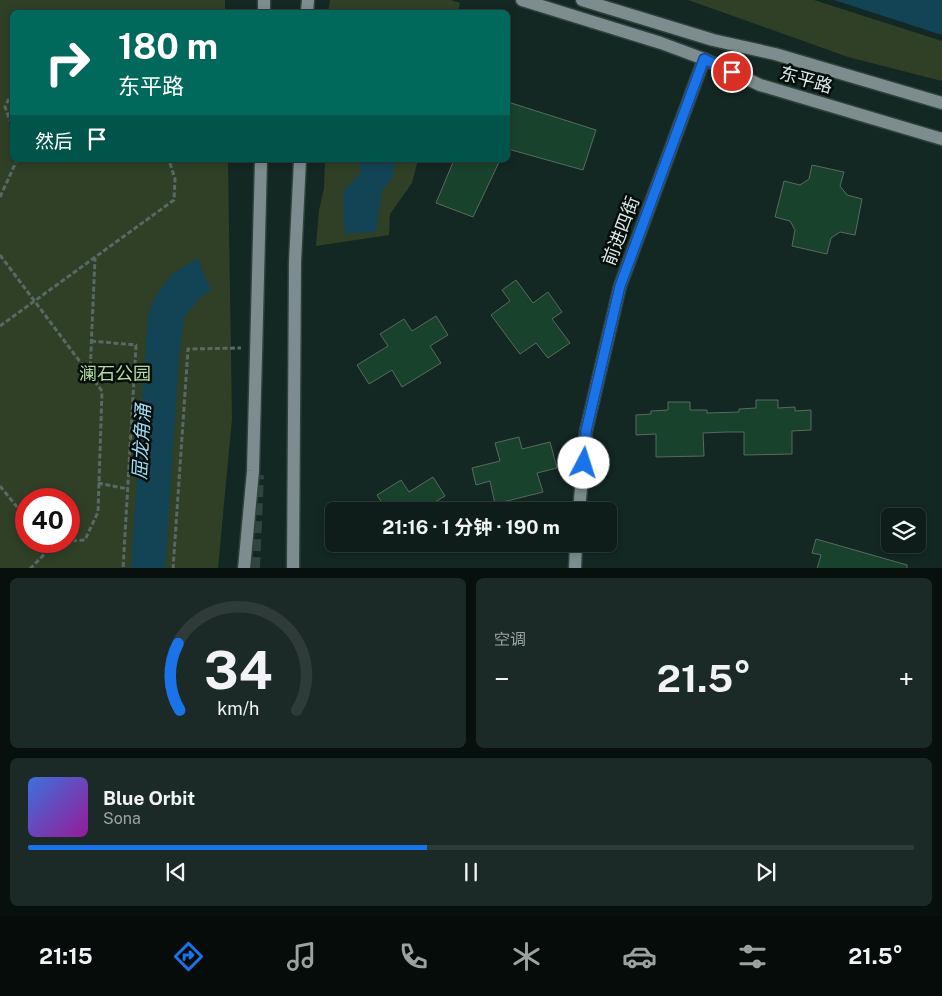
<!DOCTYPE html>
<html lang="zh">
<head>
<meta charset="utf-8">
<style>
  :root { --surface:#0e1d1a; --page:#1c2a27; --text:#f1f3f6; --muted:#9ba2a2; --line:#2e3b39; --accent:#1a73e8 }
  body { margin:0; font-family:"Public Sans","Noto Sans SC",sans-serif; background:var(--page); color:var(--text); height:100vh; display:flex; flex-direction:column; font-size:19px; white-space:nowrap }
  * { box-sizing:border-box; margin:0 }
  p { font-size:16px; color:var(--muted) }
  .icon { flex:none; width:28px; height:28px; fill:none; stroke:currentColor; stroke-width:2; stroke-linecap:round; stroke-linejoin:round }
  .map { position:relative; height:568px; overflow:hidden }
  .drawer { display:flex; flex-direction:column; gap:10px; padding:10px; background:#08100e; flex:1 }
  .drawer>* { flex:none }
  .banner { position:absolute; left:10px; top:10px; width:500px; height:152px; border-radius:8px; box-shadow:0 2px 8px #0003,0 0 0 1px var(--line); background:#00695c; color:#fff; overflow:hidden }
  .fabs { position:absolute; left:881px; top:508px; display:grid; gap:10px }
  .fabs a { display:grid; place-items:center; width:45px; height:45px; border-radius:8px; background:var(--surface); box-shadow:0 2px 8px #0003,0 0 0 1px var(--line); font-size:25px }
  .speed { position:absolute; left:15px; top:488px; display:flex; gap:10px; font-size:25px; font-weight:700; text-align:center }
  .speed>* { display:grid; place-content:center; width:65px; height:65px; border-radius:50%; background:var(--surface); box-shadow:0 2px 8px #0003,0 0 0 1px var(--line); line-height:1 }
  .speed .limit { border:8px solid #d22; background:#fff; color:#111 }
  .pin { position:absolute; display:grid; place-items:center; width:42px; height:42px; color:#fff; margin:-21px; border:2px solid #fff; border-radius:50%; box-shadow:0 1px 5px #0007 }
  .me { position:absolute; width:55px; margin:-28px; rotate:5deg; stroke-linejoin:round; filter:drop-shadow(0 0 4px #0008) }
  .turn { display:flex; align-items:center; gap:18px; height:105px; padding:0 25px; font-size:22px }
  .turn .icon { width:65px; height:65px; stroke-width:2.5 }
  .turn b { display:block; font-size:35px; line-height:42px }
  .then { display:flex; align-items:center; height:48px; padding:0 25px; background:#0003; gap:10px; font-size:19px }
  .big { font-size:38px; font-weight:700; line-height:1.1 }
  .drawer .tile { flex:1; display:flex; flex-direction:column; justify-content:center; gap:8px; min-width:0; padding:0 18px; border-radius:8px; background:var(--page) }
  .drawer .dial { align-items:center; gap:0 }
  .dial svg { height:130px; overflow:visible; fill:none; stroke:var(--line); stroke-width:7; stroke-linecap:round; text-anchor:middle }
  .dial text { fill:var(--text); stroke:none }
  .song { display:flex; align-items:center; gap:15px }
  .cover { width:60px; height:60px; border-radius:8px; background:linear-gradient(135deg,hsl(220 70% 55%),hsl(300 70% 35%)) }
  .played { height:5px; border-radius:2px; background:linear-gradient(90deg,var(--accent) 45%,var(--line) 45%) }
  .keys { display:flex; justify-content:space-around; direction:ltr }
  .heat { display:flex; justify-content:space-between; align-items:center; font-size:28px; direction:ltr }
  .drawer .tiles { flex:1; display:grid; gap:10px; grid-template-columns:1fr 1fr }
  .tile:last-child { grid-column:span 2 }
  .trip { position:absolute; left:325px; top:502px; width:292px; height:50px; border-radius:8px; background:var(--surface); box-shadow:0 2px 8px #0003,0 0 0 1px var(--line); font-weight:700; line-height:50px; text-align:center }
  .tab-bar { display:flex; height:80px; justify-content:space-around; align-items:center; background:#060c0a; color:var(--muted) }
  .tab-bar .icon { width:35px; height:35px }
  .tab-bar .current { color:var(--accent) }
  .tab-bar b { font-size:22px; color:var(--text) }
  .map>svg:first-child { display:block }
  .green { fill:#2f4026; fill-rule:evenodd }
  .water { fill:#134456 }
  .building { fill:#19422d; stroke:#596a5f }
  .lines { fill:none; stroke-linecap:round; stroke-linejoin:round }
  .secondary-tunnel { stroke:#314440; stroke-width:12; stroke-dasharray:12 6; stroke-linecap:butt }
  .secondary-casing { stroke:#2f423e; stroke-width:15 }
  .path { stroke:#576965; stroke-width:3; stroke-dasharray:5 2.5; stroke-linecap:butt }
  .secondary { stroke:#7d8d8f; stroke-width:12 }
  .route-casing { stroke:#114b97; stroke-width:12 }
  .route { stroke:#1a73e8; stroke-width:9 }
  .labels { text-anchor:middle; stroke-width:5; stroke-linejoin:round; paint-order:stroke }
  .street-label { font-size:18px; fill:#dce9e6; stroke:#060e0c }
  .park-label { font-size:18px; fill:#b4dba0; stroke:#060e0c }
  .water-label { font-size:19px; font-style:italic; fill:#9fdbf6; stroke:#060e0c }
</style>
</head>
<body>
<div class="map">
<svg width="942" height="569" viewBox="0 0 942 569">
  <rect width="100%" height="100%" fill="#132723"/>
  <path class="green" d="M0 0H225V12H12V160H228L232 419 218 568H0ZM26 499H69V541H26Z
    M330 0H451L460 3 458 12H328Z
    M688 0H814L942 41V81L848 57Z
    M325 160H418L412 183 390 214 389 235 316 246 319 210 324 188Z"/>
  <path class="water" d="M834 0H942V35Z
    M360 160H396L392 178 382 191 376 232 344 234 343 192 361 172Z
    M197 258 211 290 201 297 184 317 179 357 165 568H131L148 314 155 297 171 275Z"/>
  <path class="building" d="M508 102 596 130 583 170 508 149Z
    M454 160H500L473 217 436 203Z
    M812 165 844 172 840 186 847 195 862 199 855 235 840 232 831 238 827 254 792 246 795 230 790 221 775 217 784 181 800 185 809 179Z
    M516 280 533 303 548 292 562 312 552 319 570 343 548 358 536 343 520 354 491 315 510 301 502 290Z
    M436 316 448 335 430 346 441 363 402 387 392 370 369 384 357 365 388 346 380 334 404 319 412 331Z
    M756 400H778V408L795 407V411L811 410V430L792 431V454L744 455V432H726L703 433 704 456 656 457V434L636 435V415L651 414V411L668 410V402H690V410H707V413L739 412V409L756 408Z
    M519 437 522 449 550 442 557 468 537 473 543 492 495 504 490 481 476 485 472 468 500 461 495 443Z
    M433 477 445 496 420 511H387L377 495 401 480 409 492Z
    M816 539 907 565V569H817L821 555 812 553Z"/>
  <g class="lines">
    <path class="secondary-tunnel" d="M254 569 258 475"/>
    <g class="secondary-casing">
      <path id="secondary" d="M522 0 661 43 704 59 760 85 942 139
        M582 0 713 40 775 54 942 103
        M264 12V0
        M307 12 308 0
        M579 511 586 431 620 286 704 59
        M244 569 253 471 261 160
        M293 569 295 262 300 160
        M575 569 576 544"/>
    </g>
    <path class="path" d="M12 92 5 107 12 126
      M0 197 17 160
      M0 255 102 391 98 512 85 540 69 541
      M0 326 174 200 175 179 169 160
      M91 341 136 345 123 569
      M90 374 95 258
      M98 483 128 489
      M0 486 26 518
      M45 541H57
      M30 569 57 541
      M173 569 188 349 241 348"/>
    <use href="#secondary" class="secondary"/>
  </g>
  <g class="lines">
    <g class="route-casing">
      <path id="route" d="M584 463 586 431 620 286 704 59 732 72"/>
    </g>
    <use href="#route" class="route"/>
  </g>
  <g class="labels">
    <g class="street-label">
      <text transform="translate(806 80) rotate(16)" y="6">东平路</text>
      <text transform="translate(621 231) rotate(-69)" y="6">前进四街</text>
    </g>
    <g class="park-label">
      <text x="115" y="380">澜石公园</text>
    </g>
    <g class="water-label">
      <text transform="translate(141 442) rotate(-87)" y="7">屈龙角涌</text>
    </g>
  </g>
</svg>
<div class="fabs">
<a><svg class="icon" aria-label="layers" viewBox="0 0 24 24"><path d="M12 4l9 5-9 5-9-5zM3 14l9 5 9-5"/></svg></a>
</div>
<div class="speed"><div class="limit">40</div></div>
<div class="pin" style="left:732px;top:72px;background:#d93025"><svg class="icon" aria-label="arrive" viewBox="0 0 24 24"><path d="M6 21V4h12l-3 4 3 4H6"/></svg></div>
<svg class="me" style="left:584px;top:463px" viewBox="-20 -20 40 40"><circle r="19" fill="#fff"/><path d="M0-13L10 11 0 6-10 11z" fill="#1a73e8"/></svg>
<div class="trip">21:16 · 1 分钟 · 190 m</div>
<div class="banner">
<div class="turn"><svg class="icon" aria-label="right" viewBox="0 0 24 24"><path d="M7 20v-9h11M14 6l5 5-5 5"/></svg><div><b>180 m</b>东平路</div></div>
<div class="then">然后<svg class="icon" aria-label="arrive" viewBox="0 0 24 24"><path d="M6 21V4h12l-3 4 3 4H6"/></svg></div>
</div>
</div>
<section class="drawer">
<div class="tiles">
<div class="tile dial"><svg viewBox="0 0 100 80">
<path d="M14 69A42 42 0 1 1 86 69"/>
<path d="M14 69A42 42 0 0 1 13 28" stroke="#1a73e8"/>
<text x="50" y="56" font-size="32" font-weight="700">34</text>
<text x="50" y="72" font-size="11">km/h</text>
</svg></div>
<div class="tile"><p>空调</p>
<div class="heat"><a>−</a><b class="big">21.5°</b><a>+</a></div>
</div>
<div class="tile">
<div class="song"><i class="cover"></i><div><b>Blue Orbit</b><p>Sona</p></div></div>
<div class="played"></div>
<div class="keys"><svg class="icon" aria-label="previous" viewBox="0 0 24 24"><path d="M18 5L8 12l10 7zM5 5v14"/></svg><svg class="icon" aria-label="pause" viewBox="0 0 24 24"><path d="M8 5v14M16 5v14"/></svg><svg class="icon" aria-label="next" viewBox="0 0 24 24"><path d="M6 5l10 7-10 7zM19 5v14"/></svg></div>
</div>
</div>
</section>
<nav class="tab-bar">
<b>21:15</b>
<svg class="icon current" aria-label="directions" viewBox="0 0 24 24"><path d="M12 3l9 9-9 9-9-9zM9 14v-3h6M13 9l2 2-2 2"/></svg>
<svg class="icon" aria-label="music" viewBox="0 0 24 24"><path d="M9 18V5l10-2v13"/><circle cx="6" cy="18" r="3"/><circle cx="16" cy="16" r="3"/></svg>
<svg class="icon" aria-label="phone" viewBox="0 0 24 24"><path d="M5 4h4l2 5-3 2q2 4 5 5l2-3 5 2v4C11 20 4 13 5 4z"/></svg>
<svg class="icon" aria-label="climate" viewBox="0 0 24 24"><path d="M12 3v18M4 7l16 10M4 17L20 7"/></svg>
<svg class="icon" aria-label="car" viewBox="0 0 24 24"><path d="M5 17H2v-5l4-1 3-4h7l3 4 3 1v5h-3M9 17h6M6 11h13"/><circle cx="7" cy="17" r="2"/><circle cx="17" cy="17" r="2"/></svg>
<svg class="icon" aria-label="filters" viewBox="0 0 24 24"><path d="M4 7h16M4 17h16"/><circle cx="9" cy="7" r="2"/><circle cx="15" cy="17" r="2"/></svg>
<b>21.5°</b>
</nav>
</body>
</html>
